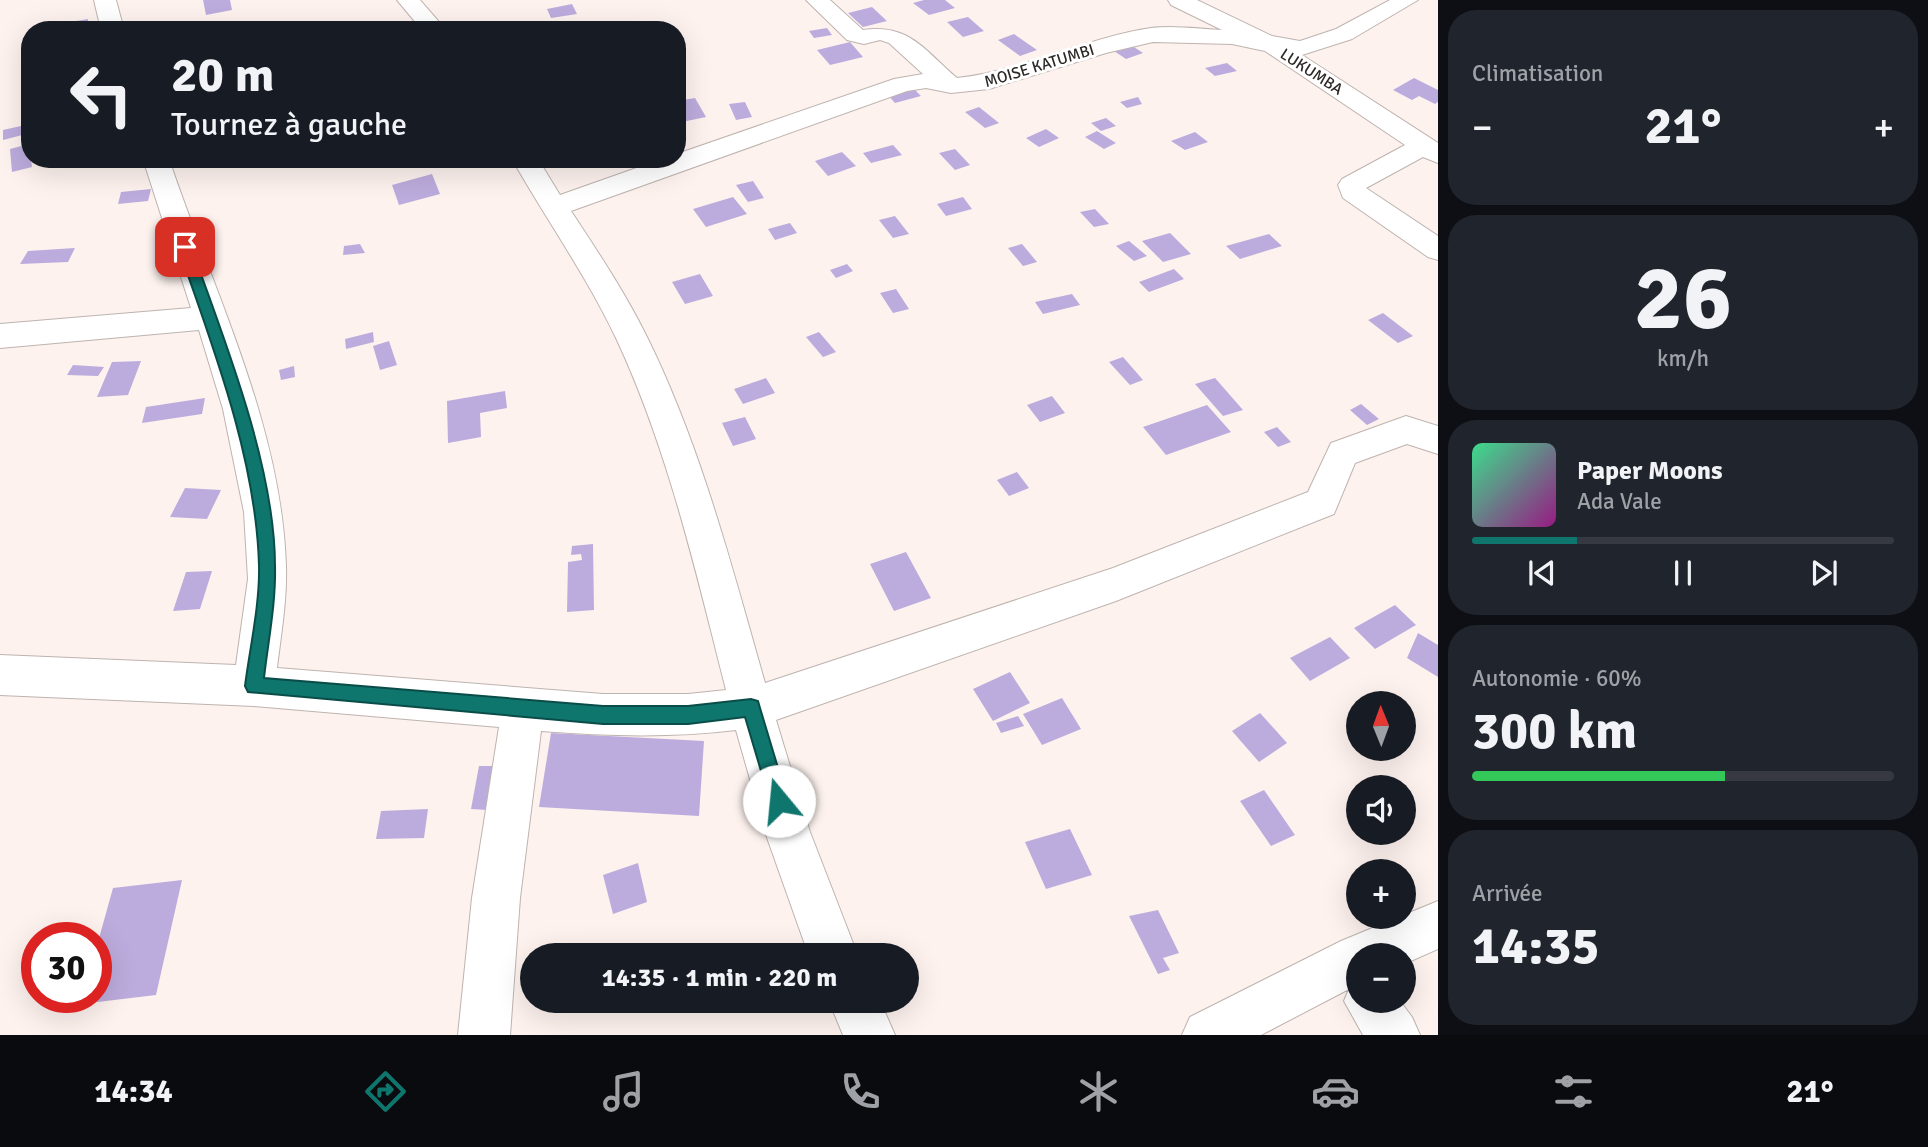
<!DOCTYPE html>
<html lang="fr">
<head>
<meta charset="utf-8">
<style>
  :root { --surface:#171b24; --page:#20242c; --text:#f1f3f6; --muted:#9ea1a6; --line:#363941; --accent:#0f766e }
  body { margin:0; font-family:Signika,sans-serif; background:var(--page); color:var(--text); height:100vh; display:flex; flex-direction:column; font-size:26px; white-space:nowrap }
  * { box-sizing:border-box; margin:0 }
  p { font-size:23px; color:var(--muted) }
  .icon { flex:none; width:38px; height:38px; fill:none; stroke:currentColor; stroke-width:2; stroke-linecap:round; stroke-linejoin:round }
  .map { position:relative; flex:1; overflow:hidden }
  .details { display:flex; flex-direction:column; gap:10px; padding:10px; background:#0d0f14; width:490px }
  .details>* { flex:none }
  .top-card { position:absolute; left:21px; top:21px; width:665px; height:147px; border-radius:28px; box-shadow:0 7px 28px #0002; background:#171b24; color:var(--text); overflow:hidden }
  .needle { width:46px; rotate:359deg }
  .tools { position:absolute; left:1346px; top:691px; display:grid; gap:14px }
  .tools a { display:grid; place-items:center; width:70px; height:70px; border-radius:50%; background:var(--surface); box-shadow:0 7px 28px #0002; font-size:35px }
  .speed { position:absolute; left:21px; top:922px; display:flex; gap:14px; font-size:35px; font-weight:700; text-align:center }
  .speed>* { display:grid; place-content:center; width:91px; height:91px; border-radius:50%; background:var(--surface); box-shadow:0 7px 28px #0002; line-height:1 }
  .speed .limit { border:10px solid #d22; background:#fff; color:#111 }
  .pin { position:absolute; display:grid; place-items:center; width:60px; height:60px; color:#fff; margin:-30px; border-radius:14px; box-shadow:0 4px 10px #0006 }
  .me { position:absolute; width:77px; margin:-38px; rotate:343deg; stroke-linejoin:round; filter:drop-shadow(0 0 5px #0008) }
  .turn { display:flex; align-items:center; gap:24px; height:147px; padding:0 35px; font-size:32px }
  .turn .icon { width:91px; height:91px; stroke-width:2.5 }
  .turn b { display:block; font-size:49px; line-height:60px }
  .big { font-size:52px; font-weight:800; line-height:1.1 }
  .details .widget { flex:1; display:flex; flex-direction:column; justify-content:center; gap:10px; min-width:0; padding:0 24px; border-radius:28px; background:var(--page) }
  .details .dial { align-items:center; gap:0 }
  .dial b { font-size:91px; line-height:1 }
  .song { display:flex; align-items:center; gap:21px }
  .cover { width:84px; height:84px; border-radius:10px; background:linear-gradient(135deg,hsl(150 70% 55%),hsl(310 70% 35%)) }
  .played { height:7px; border-radius:4px; background:linear-gradient(90deg,var(--accent) 25%,var(--line) 25%) }
  .keys { display:flex; justify-content:space-around; direction:ltr }
  .heat { display:flex; justify-content:space-between; align-items:center; font-size:38px; direction:ltr }
  .charge { height:10px; border-radius:5px; background:linear-gradient(90deg,#34c759 60%,var(--line) 0) }
  .trip { position:absolute; left:520px; top:943px; width:399px; height:70px; border-radius:35px; background:var(--surface); box-shadow:0 7px 28px #0002; font-weight:800; line-height:70px; text-align:center }
  .dock { display:flex; height:112px; justify-content:space-around; align-items:center; background:#090b0e; color:var(--muted) }
  .dock .icon { width:49px; height:49px }
  .dock .selected { color:var(--accent) }
  .dock b { font-size:32px; color:var(--text) }
  main { display:flex; flex:1; min-height:0 }
  .map>svg:first-child { display:block }
  .building { fill:#bcacdd }
  .lines { fill:none; stroke-linecap:round; stroke-linejoin:round }
  .minor-casing { stroke:#beb3af; stroke-width:2 }
  .minor { fill:#fff; fill-rule:evenodd }
  .route { fill:#0f766e; stroke:#0a4d48; stroke-width:2 }
  .labels { text-anchor:middle; stroke-width:6; stroke-linejoin:round; paint-order:stroke }
  .far-street-label { font-size:16px; fill:#2c2827; stroke:#fff }
</style>
</head>
<body>
<main>
<div class="map">
<svg width="1438" height="1035" viewBox="0 0 1438 1035">
  <rect width="100%" height="100%" fill="#fdf2ee"/>
  <path class="building" d="M203 0H230L232 10 206 15Z
    M924 0H945L955 8 929 15 913 3Z
    M572 4 577 14 551 18 547 9Z
    M872 7 887 21 863 27 848 13Z
    M968 17 984 31 963 37 947 22Z
    M88 19V29L53 30V25Z
    M827 28 832 35 814 38 809 31Z
    M1014 34 1037 50 1020 56 998 40Z
    M850 42 863 57 830 65 817 50Z
    M1131 45 1143 53 1126 59 1114 51Z
    M1227 63 1237 71 1215 76 1205 68Z
    M1414 78 1438 90V102L1435 104 1419 96 1412 100 1393 90Z
    M913 88 921 96 895 103 887 94Z
    M1138 97 1142 104 1127 108 1120 102Z
    M695 98 706 117 677 123V101Z
    M745 102 752 117 736 120 729 104Z
    M979 107 999 123 985 128 965 112Z
    M1106 118 1116 126 1101 131 1091 123Z
    M30 124V133L3 140V130Z
    M1046 129 1059 138 1039 147 1026 138Z
    M1097 131 1116 143 1104 149 1085 137Z
    M1195 132 1208 142 1185 150 1171 141Z
    M29 144 32 167 12 172 10 149Z
    M893 145 902 155 871 163 863 153Z
    M955 149 970 165 955 170 939 153Z
    M842 152 856 166 828 176 815 161Z
    M432 174 440 194 399 205 392 185Z
    M753 181 764 198 748 202 736 185Z
    M151 189 148 201 118 204 121 192Z
    M733 197 747 214 706 227 693 209Z
    M963 197 972 209 946 216 937 204Z
    M1095 209 1109 224 1094 227 1080 212Z
    M895 216 909 234 893 238 879 220Z
    M790 223 797 233 775 240 768 229Z
    M1170 233 1191 254 1163 262 1142 241Z
    M1269 234 1282 246 1240 259 1226 246Z
    M1129 241 1147 256 1134 261 1116 246Z
    M360 244 365 253 343 255 344 246Z
    M1022 244 1037 262 1023 266 1008 248Z
    M75 248 68 262 20 264 28 251Z
    M847 264 853 271 836 278 830 270Z
    M1174 269 1184 279 1149 292 1139 282Z
    M700 274 713 296 685 304 672 282Z
    M896 289 909 309 893 313 880 293Z
    M1072 294 1080 305 1043 314 1035 302Z
    M1383 313 1413 336 1398 343 1368 320Z
    M373 332 374 342 346 349 345 339Z
    M819 332 836 352 823 357 806 337Z
    M389 341 397 365 380 370 373 346Z
    M1123 357 1143 380 1130 385 1109 362Z
    M141 361 128 395 97 397 112 362Z
    M73 365 104 367 98 376 67 375Z
    M294 366 295 377 281 380 279 370Z
    M766 378 775 393 743 404 734 389Z
    M1215 378 1243 410 1223 416 1195 384Z
    M505 391 507 408 480 413 481 437 448 443 447 401Z
    M1052 396 1065 413 1040 422 1027 405Z
    M205 398 202 414 142 423 146 407Z
    M1361 404 1379 419 1367 425 1350 410Z
    M1207 405 1231 432 1166 455 1143 427Z
    M745 417 756 439 733 446 722 423Z
    M1277 427 1291 442 1278 447 1264 432Z
    M1017 472 1029 488 1009 496 997 480Z
    M185 488 221 490 207 519 170 517Z
    M593 544 594 610 567 612 568 562 582 560 581 554 571 555 572 546Z
    M906 552 931 598 894 611 870 564Z
    M212 571 200 609 173 611 186 572Z
    M1395 605 1416 625 1375 649 1354 628Z
    M1418 633 1438 645V677L1407 658Z
    M1330 637 1350 658 1310 681 1290 658Z
    M1010 672 1030 703 993 721 973 689Z
    M1062 698 1081 729 1042 745 1023 714Z
    M1260 713 1287 743 1259 762 1232 731Z
    M1018 716 1024 726 1001 733 996 723Z
    M551 733 704 741 699 816 539 807Z
    M479 766H496L488 810 471 809Z
    M1264 790 1295 835 1271 846 1240 801Z
    M428 809 424 838 376 839 381 811Z
    M1070 829 1092 875 1046 889 1025 842Z
    M638 863 647 902 613 914 603 875Z
    M182 880 156 995 81 1004 83 998H96V949L113 888Z
    M1158 910 1179 953 1163 958 1170 970 1158 974 1129 916Z
    M685 943 689 956H659Z"/>
  <g class="lines">
    <g class="minor-casing">
      <path id="minor" d="M94 0H116L124 30H101Z
        M397 0H420L446 30H422Z
        M806 0H830L863 30C909 23 924 50 957 78 1023 71 1084 38 1151 28 1174 25 1199 29 1222 30L1171 5 1168 0H1197L1272 36 1300 41 1336 29 1390 0H1418L1352 39 1302 55 1438 143V163L1423 157 1366 188 1438 236V260L1428 257 1343 198 1338 185 1342 179 1405 145 1265 51 1232 44 1153 42 1106 53 989 89 951 93 926 88 907 91 571 211C598 252 626 294 648 339 701 447 732 567 765 683L1113 568 1308 492 1331 443 1406 416 1438 426V454L1407 444 1355 463 1334 514 1116 601 776 720 810 832 858 956H809L765 832 736 730C671 738 607 736 541 731L520 898 510 1035H458L472 898 499 727 254 706 0 695V655L236 665 248 579 244 512 223 409 199 330 0 348V324L191 308 143 159H169C213 291 282 426 286 567 287 601 281 634 277 668L603 694H688L726 690C696 572 668 449 616 338 586 275 546 219 512 159H538L560 195 662 159H677V154L894 79 923 74 889 43 880 40 864 44 847 40Z
        M1438 901V949L1404 964V956H1358V1001H1400L1412 1017 1420 1035H1363L1344 1001 1349 989 1261 1035H1182L1190 1017 1341 941Z
        M829 1001H880L895 1035H843Z"/>
    </g>
    <use href="#minor" class="minor"/>
  </g>
  <path class="route" d="M185 242 191 247C225 341 275 467 275 566 276 603 268 642 264 678L603 706H688L751 699 758 701 760 708 788 801 786 808 779 811 772 808 745 717 688 724H603L248 692 245 686C250 647 260 604 259 565 256 458 213 347 178 247Z"/>
  <g class="labels">
    <g class="far-street-label">
      <text transform="translate(1039 65) rotate(-17)" y="6">MOISE KATUMBI</text>
      <text transform="translate(1312 71) rotate(33)" y="6">LUKUMBA</text>
    </g>
  </g>
</svg>
<div class="tools">
<a><svg class="needle" viewBox="-14 -14 28 28"><path d="M0-13l5 13h-10z" fill="#e53935"/><path d="M0 13l5-13h-10z" fill="#9ea1a6"/></svg></a>
<a><svg class="icon" aria-label="sound" viewBox="0 0 24 24"><path d="M4 9h4l5-4v14l-5-4H4zM17 9q2 3 0 6"/></svg></a>
<a>+</a>
<a>−</a>
</div>
<div class="speed"><div class="limit">30</div></div>
<div class="pin" style="left:185px;top:247px;background:#d93025"><svg class="icon" aria-label="arrive" viewBox="0 0 24 24"><path d="M6 21V4h12l-3 4 3 4H6"/></svg></div>
<svg class="me" style="left:779px;top:801px" viewBox="-20 -20 40 40"><circle r="19" fill="#fff"/><path d="M0-13L10 11 0 6-10 11z" fill="#0f766e"/></svg>
<div class="trip">14:35 · 1 min · 220 m</div>
<div class="top-card">
<div class="turn"><svg class="icon" aria-label="left" viewBox="0 0 24 24"><path d="M17 20v-9H6M10 6l-5 5 5 5"/></svg><div><b>20 m</b>Tournez à gauche</div></div>
</div>
</div>
<section class="details">
<div class="widget"><p>Climatisation</p>
<div class="heat"><a>−</a><b class="big">21°</b><a>+</a></div>
</div>
<div class="widget dial"><b>26</b><p>km/h</p></div>
<div class="widget">
<div class="song"><i class="cover"></i><div><b>Paper Moons</b><p>Ada Vale</p></div></div>
<div class="played"></div>
<div class="keys"><svg class="icon" aria-label="previous" viewBox="0 0 24 24"><path d="M18 5L8 12l10 7zM5 5v14"/></svg><svg class="icon" aria-label="pause" viewBox="0 0 24 24"><path d="M8 5v14M16 5v14"/></svg><svg class="icon" aria-label="next" viewBox="0 0 24 24"><path d="M6 5l10 7-10 7zM19 5v14"/></svg></div>
</div>
<div class="widget"><p>Autonomie · 60%</p><b class="big">300 km</b><div class="charge"></div></div>
<div class="widget"><p>Arrivée</p><b class="big">14:35</b></div>
</section>
</main>
<nav class="dock">
<b>14:34</b>
<svg class="icon selected" aria-label="directions" viewBox="0 0 24 24"><path d="M12 3l9 9-9 9-9-9zM9 14v-3h6M13 9l2 2-2 2"/></svg>
<svg class="icon" aria-label="music" viewBox="0 0 24 24"><path d="M9 18V5l10-2v13"/><circle cx="6" cy="18" r="3"/><circle cx="16" cy="16" r="3"/></svg>
<svg class="icon" aria-label="phone" viewBox="0 0 24 24"><path d="M5 4h4l2 5-3 2q2 4 5 5l2-3 5 2v4C11 20 4 13 5 4z"/></svg>
<svg class="icon" aria-label="climate" viewBox="0 0 24 24"><path d="M12 3v18M4 7l16 10M4 17L20 7"/></svg>
<svg class="icon" aria-label="car" viewBox="0 0 24 24"><path d="M5 17H2v-5l4-1 3-4h7l3 4 3 1v5h-3M9 17h6M6 11h13"/><circle cx="7" cy="17" r="2"/><circle cx="17" cy="17" r="2"/></svg>
<svg class="icon" aria-label="filters" viewBox="0 0 24 24"><path d="M4 7h16M4 17h16"/><circle cx="9" cy="7" r="2"/><circle cx="15" cy="17" r="2"/></svg>
<b>21°</b>
</nav>
</body>
</html>
